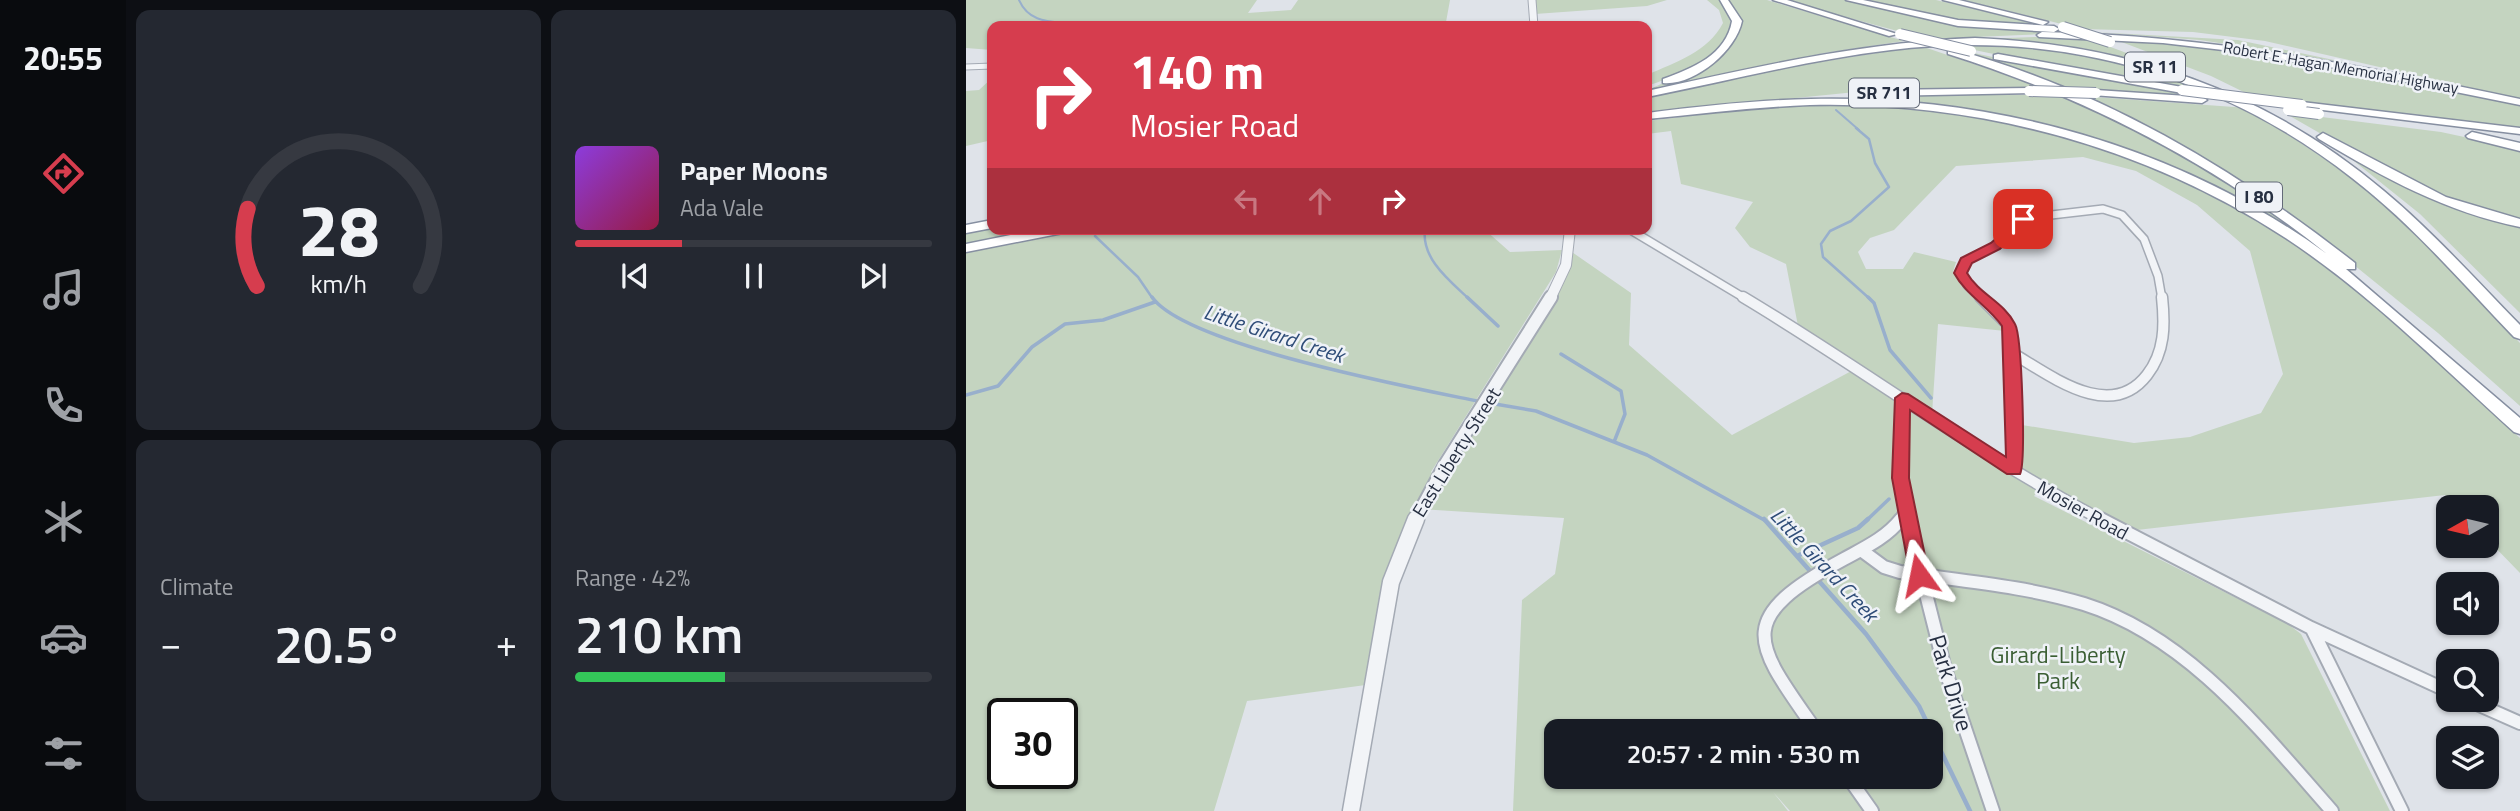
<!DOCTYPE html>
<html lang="en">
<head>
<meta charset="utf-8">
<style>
  :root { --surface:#171b24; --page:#242831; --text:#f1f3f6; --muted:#9ea1a6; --line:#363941; --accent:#d63d4e }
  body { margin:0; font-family:"Titillium Web",sans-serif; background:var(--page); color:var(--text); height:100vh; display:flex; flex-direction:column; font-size:26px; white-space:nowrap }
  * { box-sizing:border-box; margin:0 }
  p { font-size:23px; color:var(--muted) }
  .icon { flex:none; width:38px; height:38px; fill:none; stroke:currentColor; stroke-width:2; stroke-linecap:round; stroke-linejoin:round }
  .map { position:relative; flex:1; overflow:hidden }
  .sheet { display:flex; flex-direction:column; gap:10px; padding:10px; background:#0d0f14; width:840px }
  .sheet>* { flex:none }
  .hud { position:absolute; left:21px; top:21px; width:665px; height:214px; border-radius:14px; box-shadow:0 2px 5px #0004; background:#d63d4e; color:#fff; overflow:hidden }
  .needle { width:46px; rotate:262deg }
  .buttons { position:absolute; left:1470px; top:495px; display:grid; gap:14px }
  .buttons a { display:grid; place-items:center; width:63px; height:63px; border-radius:14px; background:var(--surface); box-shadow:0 2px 5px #0004; font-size:35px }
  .speed { position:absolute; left:21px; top:698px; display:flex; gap:14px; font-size:35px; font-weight:700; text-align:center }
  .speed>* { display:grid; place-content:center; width:91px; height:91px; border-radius:50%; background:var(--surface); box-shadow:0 2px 5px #0004; line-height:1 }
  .speed .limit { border:4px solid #111; border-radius:10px; background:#fff; color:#111 }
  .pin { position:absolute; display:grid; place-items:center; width:60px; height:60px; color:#fff; margin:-30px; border-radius:14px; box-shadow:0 4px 10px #0006 }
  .me { position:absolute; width:77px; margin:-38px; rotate:348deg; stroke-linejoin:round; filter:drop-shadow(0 0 5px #0008) }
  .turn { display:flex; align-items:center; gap:24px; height:147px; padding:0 28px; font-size:32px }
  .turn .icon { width:91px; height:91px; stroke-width:2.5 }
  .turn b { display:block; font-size:49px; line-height:60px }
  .lanes { display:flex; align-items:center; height:66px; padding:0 28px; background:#0003; justify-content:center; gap:35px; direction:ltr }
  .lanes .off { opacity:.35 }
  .big { font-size:52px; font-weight:600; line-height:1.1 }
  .sheet .widget { flex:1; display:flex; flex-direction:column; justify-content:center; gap:10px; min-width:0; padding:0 24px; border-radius:14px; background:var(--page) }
  .sheet .dial { align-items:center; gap:0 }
  .dial svg { height:182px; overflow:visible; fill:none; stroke:var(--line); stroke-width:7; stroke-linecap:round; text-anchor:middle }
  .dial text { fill:var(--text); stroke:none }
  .song { display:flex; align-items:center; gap:21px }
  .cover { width:84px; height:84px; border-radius:10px; background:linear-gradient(135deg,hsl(270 70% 55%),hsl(340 70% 35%)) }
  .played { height:7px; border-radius:4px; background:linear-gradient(90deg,var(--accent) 30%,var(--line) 30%) }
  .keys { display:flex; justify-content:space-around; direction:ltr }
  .heat { display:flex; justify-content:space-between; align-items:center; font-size:38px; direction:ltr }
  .charge { height:10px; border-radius:5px; background:linear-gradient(90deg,#34c759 42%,var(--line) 0) }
  .sheet .tiles { flex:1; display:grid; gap:10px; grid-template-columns:repeat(2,1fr) }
  .trip { position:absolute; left:578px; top:719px; width:399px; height:70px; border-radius:14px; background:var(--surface); box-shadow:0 2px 5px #0004; font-weight:600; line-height:70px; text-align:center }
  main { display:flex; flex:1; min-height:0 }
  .tabs { display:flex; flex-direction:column; width:126px; justify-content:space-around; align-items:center; background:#090b0e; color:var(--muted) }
  .tabs .icon { width:49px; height:49px }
  .tabs .active { color:var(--accent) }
  .tabs b { font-size:32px; color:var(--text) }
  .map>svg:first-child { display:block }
  .green { fill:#c4d4c0; fill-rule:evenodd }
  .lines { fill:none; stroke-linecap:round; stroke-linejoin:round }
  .stream-far3 { stroke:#98afcc; stroke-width:2 }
  .stream-far2 { stroke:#98afcc; stroke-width:2.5 }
  .stream-far1 { stroke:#98afcc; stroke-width:3.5 }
  .stream { stroke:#98afcc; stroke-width:4.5 }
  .minor-far3-casing { stroke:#a4aab4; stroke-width:7 }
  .minor-far2-casing { stroke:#a4aab4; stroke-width:10 }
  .minor-far1-casing { stroke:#a4aab4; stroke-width:13 }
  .minor-casing { stroke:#a4aab4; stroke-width:16 }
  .tertiary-far3-casing { stroke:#a4aab4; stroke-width:9 }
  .tertiary-far2-casing { stroke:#a4aab4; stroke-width:12 }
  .tertiary-far1-casing { stroke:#a4aab4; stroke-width:16 }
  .tertiary-casing { stroke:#a4aab4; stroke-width:19 }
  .motorway-casing { stroke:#868fa1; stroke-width:3 }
  .minor-far3 { stroke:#f2f4f7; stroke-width:5 }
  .minor-far2 { stroke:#f2f4f7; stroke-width:7 }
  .minor-far1 { stroke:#f2f4f7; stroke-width:10 }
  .minor { stroke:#f2f4f7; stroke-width:12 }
  .tertiary-far3 { stroke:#f2f4f7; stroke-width:7 }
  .tertiary-far2 { stroke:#f2f4f7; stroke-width:10 }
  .tertiary-far1 { stroke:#f2f4f7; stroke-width:12 }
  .tertiary { stroke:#f2f4f7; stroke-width:16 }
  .motorway { fill:#fff; fill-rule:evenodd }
  .motorway-bridge-casing { stroke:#868fa1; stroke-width:12; stroke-linecap:butt }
  .motorway-bridge { stroke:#fff; stroke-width:10 }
  .route { fill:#d63d4e; stroke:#8b2833; stroke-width:2 }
  .labels { text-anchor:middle; stroke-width:5; stroke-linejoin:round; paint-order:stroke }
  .far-street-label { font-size:16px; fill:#273042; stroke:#eff2f7 }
  .shield { fill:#eff2f7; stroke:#636a78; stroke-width:2 }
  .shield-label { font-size:18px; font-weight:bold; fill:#273042 }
  .street-label { font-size:19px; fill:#273042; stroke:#eff2f7 }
  .water-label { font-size:21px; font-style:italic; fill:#2f4d78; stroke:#eff2f7 }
  .near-park-label { font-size:23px; fill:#3a5e33; stroke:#eff2f7 }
  .near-street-label { font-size:23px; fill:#273042; stroke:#eff2f7 }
</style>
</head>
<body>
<main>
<nav class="tabs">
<b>20:55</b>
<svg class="icon active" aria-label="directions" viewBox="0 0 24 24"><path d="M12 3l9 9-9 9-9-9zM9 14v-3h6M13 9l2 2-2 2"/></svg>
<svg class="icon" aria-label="music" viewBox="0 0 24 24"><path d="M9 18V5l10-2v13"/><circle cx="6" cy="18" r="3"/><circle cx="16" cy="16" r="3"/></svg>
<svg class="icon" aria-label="phone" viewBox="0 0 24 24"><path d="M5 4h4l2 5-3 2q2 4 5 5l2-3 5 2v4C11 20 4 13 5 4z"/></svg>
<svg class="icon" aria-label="climate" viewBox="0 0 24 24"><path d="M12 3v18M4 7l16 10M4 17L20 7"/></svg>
<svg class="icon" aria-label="car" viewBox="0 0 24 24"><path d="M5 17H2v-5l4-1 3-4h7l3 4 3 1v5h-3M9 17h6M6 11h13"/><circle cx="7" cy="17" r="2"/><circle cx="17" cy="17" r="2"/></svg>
<svg class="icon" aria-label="filters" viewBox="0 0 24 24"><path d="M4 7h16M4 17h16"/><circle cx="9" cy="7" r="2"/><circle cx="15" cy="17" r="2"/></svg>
</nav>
<section class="sheet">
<div class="tiles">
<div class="widget dial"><svg viewBox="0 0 100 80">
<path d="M14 69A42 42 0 1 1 86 69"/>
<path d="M14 69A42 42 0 0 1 10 35" stroke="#d63d4e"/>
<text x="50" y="56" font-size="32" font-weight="700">28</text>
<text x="50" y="72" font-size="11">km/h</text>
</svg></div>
<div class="widget">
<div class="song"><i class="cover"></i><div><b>Paper Moons</b><p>Ada Vale</p></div></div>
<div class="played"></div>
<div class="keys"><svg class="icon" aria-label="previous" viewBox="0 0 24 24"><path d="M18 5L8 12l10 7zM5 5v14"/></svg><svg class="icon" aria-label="pause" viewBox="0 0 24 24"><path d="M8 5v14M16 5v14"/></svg><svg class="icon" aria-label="next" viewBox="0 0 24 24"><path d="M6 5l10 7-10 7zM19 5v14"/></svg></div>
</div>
<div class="widget"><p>Climate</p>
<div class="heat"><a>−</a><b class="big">20.5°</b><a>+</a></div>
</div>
<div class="widget"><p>Range · 42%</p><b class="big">210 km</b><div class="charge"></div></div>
</div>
</section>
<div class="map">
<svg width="1554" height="811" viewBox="0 0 1554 811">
  <rect width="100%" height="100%" fill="#dfe3e9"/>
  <path class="green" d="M0 0H291L282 13 325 10 332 0H484L480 22 334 26H26V50L0 48Z
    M568 0H701L681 6 569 14Z
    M741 0H755C791 49 718 73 681 86V75C710 62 742 52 757 23L753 10Z
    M761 0H801L938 41 858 53 681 91C711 73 772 67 774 20Z
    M817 0H879L989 23 1104 33 961 39Z
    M890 0H970L1088 28 996 22Z
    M998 0H1554V99L1299 41 1227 32 1116 29Z
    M1127 32 1272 40 1382 63 1234 40Z
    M1068 37H1118L1227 78 1158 57 1116 48 1014 39Z
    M1145 38 1297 53 1554 105V128L1290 98 1245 76Z
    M1008 42 1118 51 1251 93 1089 67 980 44Z
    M955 46 1081 89 890 92 681 113V97L823 67Z
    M1003 52 1112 75 1266 100 1098 89 998 54Z
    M26 78V140L0 146V91L13 90Z
    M959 95H1097L1209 151 1281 195 1372 264 1254 191 1060 122 878 100Z
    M1115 96 1282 108 1392 181 1475 259 1554 343V406L1472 333 1320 210 1240 159Z
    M879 104C912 106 946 107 980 111 1104 126 1231 173 1334 246 1413 303 1482 372 1554 438V573L1521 539V508L1491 507 1479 495 1162 531 1053 470 1056 425 1168 443 1224 437 1295 413 1317 374 1284 251 1231 205 1170 171 1117 157 990 166 928 230 904 238 892 252 900 269H937L948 252 990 262 987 272C1002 295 1023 308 1039 331L972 324 966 414 832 326 820 264 784 247 769 228 787 202 715 184 705 131 681 134V121L806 106Z
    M1317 112 1475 132 1554 149V221L1451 189Z
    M1378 153C1438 188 1485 214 1554 226V313L1454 214Z
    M26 227V229H83L0 246V232Z
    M123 229H518L544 252 596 250 590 272 465 472 472 478 557 345 603 250 665 293 663 345 766 435 891 368 1075 488 1068 496 1322 624 1335 634 1424 811H824L807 792 822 811H547L556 600 589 574 598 518 454 509 446 523 407 684 281 701 248 811H0V253ZM37 714H96V774H37ZM590 732H964V777H590Z"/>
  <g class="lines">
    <path class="stream-far3" d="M53 0C65 27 92 20 117 26
      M870 110 893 130"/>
    <path class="stream-far2" d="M890 128 903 139 909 163 923 187 885 221 864 231 855 244 857 257 904 299
      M459 229C455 259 484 281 503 299
      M129 236 172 277 187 299"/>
    <path class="stream-far1" d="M186 297C219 345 448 388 511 401
      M501 297 532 326
      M902 297 908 303 924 350 965 398
      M595 354 655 391 659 414 648 442
      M0 395 32 386 66 347 99 324 137 320 189 302
      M529 404 570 411 681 455 800 521
      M900 521 923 499"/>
    <path class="stream" d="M798 519 900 634 953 706 1004 811
      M831 556 892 528 902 519"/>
    <g class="minor-far3-casing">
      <path id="minor-far3" d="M0 67 26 66"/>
    </g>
    <g class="minor-far2-casing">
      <path id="minor-far2" d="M663 229 780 299
        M1016 299 1001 285 995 268 1003 259 1029 246 1047 225 1059 218 1137 209 1156 215 1178 239 1192 276 1196 299"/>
    </g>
    <g class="minor-far1-casing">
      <path id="minor-far1" d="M777 297C899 370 1013 456 1138 521
        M1014 297 1043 326 1050 443 1048 470
        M1046 353C1084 375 1144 423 1181 375 1199 352 1199 325 1196 297
        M939 512 941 521
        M934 521 940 506 933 458 936 398"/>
    </g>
    <g class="minor-casing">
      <path id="minor" d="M941 519 979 669 1027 811
        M1135 519 1345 628 1482 691
        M895 550 918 567 934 572C995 581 1059 586 1118 604 1223 637 1296 732 1366 811
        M1346 629 1436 811
        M1502 700 1554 723
        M851 732C788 642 765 620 878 559 898 548 920 538 935 519
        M882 777 906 811"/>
    </g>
    <g class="tertiary-far3-casing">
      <path id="tertiary-far3" d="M566 0 568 26"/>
    </g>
    <g class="tertiary-far2-casing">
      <path id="tertiary-far2" d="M584 299 600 265 604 229"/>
    </g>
    <g class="tertiary-far1-casing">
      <path id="tertiary-far1" d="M449 521 479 465 585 297"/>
    </g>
    <g class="tertiary-casing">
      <path id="tertiary" d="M385 811 425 582 450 519"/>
    </g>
    <g class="motorway-casing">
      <path id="motorway" d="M754 0H762L776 21C770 51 728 86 697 83V79C727 68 760 55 766 21Z
        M807 0H821L931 34 923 36Z
        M880 0H897L992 20 1088 26 1093 29 1088 32 992 26Z
        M977 0H993L1082 22 1077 25Z
        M1076 32C1239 35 1395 65 1554 99V105L1376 69 1257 50 1197 43 1073 37 1071 35Z
        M1009 38C1163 44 1299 90 1418 191 1467 232 1509 279 1554 325V339L1548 337C1496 283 1446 224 1386 178 1254 74 1092 29 925 50 842 60 762 81 681 97V91C790 67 897 42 1009 38Z
        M986 49C1135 89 1268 168 1389 263V269H1380L1554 418V434L1548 432C1474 365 1401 291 1318 237 1178 146 1011 101 844 105 789 107 735 114 681 119V113C736 106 790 100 845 99 1028 95 1213 146 1361 254 1247 163 1121 98 982 54V50Z
        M1032 54 1216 87 1221 90 1216 93 1028 59V55Z
        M1063 88 1068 91 1067 93 916 96 911 93 916 90Z
        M1130 90 1236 97 1241 100 1236 103 1126 95 1125 93Z
        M1336 102 1554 128V134L1332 107 1330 105Z
        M1506 132 1554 143V151L1502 138 1500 136Z
        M1357 133 1480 197 1554 219V227C1480 212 1418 178 1353 139L1351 137Z
        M26 220V228L0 233V225Z
        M75 229H104L97 233 0 252V244Z"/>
    </g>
    <use href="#minor-far3" class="minor-far3"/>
    <use href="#minor-far2" class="minor-far2"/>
    <use href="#minor-far1" class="minor-far1"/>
    <use href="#minor" class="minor"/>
    <use href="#tertiary-far3" class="tertiary-far3"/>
    <use href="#tertiary-far2" class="tertiary-far2"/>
    <use href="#tertiary-far1" class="tertiary-far1"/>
    <use href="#tertiary" class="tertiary"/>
    <use href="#motorway" class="motorway"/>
    <g class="motorway-bridge-casing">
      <path id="motorway-bridge" d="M1097 27 1144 42
        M934 34 1005 51
        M1216 90 1336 105
        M1063 91 1130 93
        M1322 110 1353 114"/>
    </g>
    <use href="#motorway-bridge" class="motorway-bridge"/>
  </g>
  <path class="route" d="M1057 215 1063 219 1062 221 1034 249 1006 263 1001 273C1013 294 1038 302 1049 324 1056 337 1060 462 1054 474H1041L944 410 943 478 963 575 960 581H947L944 575 926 478 929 398 936 393 942 394 1040 457 1036 326C1022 306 1000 295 988 273L995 258 1025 243Z"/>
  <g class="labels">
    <g class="far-street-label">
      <text transform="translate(1375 67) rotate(10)" y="6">Robert E. Hagan Memorial Highway</text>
    </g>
    <g class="shield">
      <rect x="1159" y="52.5" width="60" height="29" rx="5"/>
      <rect x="883" y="78.5" width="70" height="29" rx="5"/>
      <rect x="1270" y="182.5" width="46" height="29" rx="5"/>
    </g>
    <g class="shield-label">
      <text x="1189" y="73">SR 11</text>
      <text x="918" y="99">SR 711</text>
      <text x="1293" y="203">I 80</text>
    </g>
    <g class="street-label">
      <text transform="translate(490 452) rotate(-58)" y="7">East Liberty Street</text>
      <text transform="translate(1117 510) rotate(29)" y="7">Mosier Road</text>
    </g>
    <g class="water-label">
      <text transform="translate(308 334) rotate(18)" y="7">Little Girard Creek</text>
      <text transform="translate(858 565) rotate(47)" y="7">Little Girard Creek</text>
    </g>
    <g class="near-park-label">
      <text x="1092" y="663">Girard-Liberty<tspan x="1092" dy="26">Park</tspan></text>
    </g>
    <g class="near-street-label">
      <text transform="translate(985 683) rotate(73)" y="8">Park Drive</text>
    </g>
  </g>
</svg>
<div class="buttons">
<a><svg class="needle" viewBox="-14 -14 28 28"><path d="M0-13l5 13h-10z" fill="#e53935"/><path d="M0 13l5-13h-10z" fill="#9ea1a6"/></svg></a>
<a><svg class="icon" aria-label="sound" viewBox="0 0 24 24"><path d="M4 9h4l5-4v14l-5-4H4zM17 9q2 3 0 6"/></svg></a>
<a><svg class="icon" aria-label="search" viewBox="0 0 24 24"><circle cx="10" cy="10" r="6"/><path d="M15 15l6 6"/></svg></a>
<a><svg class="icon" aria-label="layers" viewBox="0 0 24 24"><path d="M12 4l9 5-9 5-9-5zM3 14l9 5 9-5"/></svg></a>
</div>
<div class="speed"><div class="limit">30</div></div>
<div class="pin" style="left:1057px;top:219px;background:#d93025"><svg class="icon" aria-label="arrive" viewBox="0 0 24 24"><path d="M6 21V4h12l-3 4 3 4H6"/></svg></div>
<svg class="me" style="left:953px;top:575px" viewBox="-20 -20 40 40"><path d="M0-17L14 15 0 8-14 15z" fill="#d63d4e" stroke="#fff" stroke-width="4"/></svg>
<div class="trip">20:57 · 2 min · 530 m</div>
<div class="hud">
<div class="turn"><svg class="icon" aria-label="right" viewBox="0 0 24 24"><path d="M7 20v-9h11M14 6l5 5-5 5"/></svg><div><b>140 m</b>Mosier Road</div></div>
<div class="lanes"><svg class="icon off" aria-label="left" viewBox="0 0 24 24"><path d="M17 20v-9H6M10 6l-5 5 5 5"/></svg><svg class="icon off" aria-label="ahead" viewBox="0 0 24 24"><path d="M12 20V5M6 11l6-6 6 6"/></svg><svg class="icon" aria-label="right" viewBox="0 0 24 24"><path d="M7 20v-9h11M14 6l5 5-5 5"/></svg></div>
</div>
</div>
</main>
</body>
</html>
